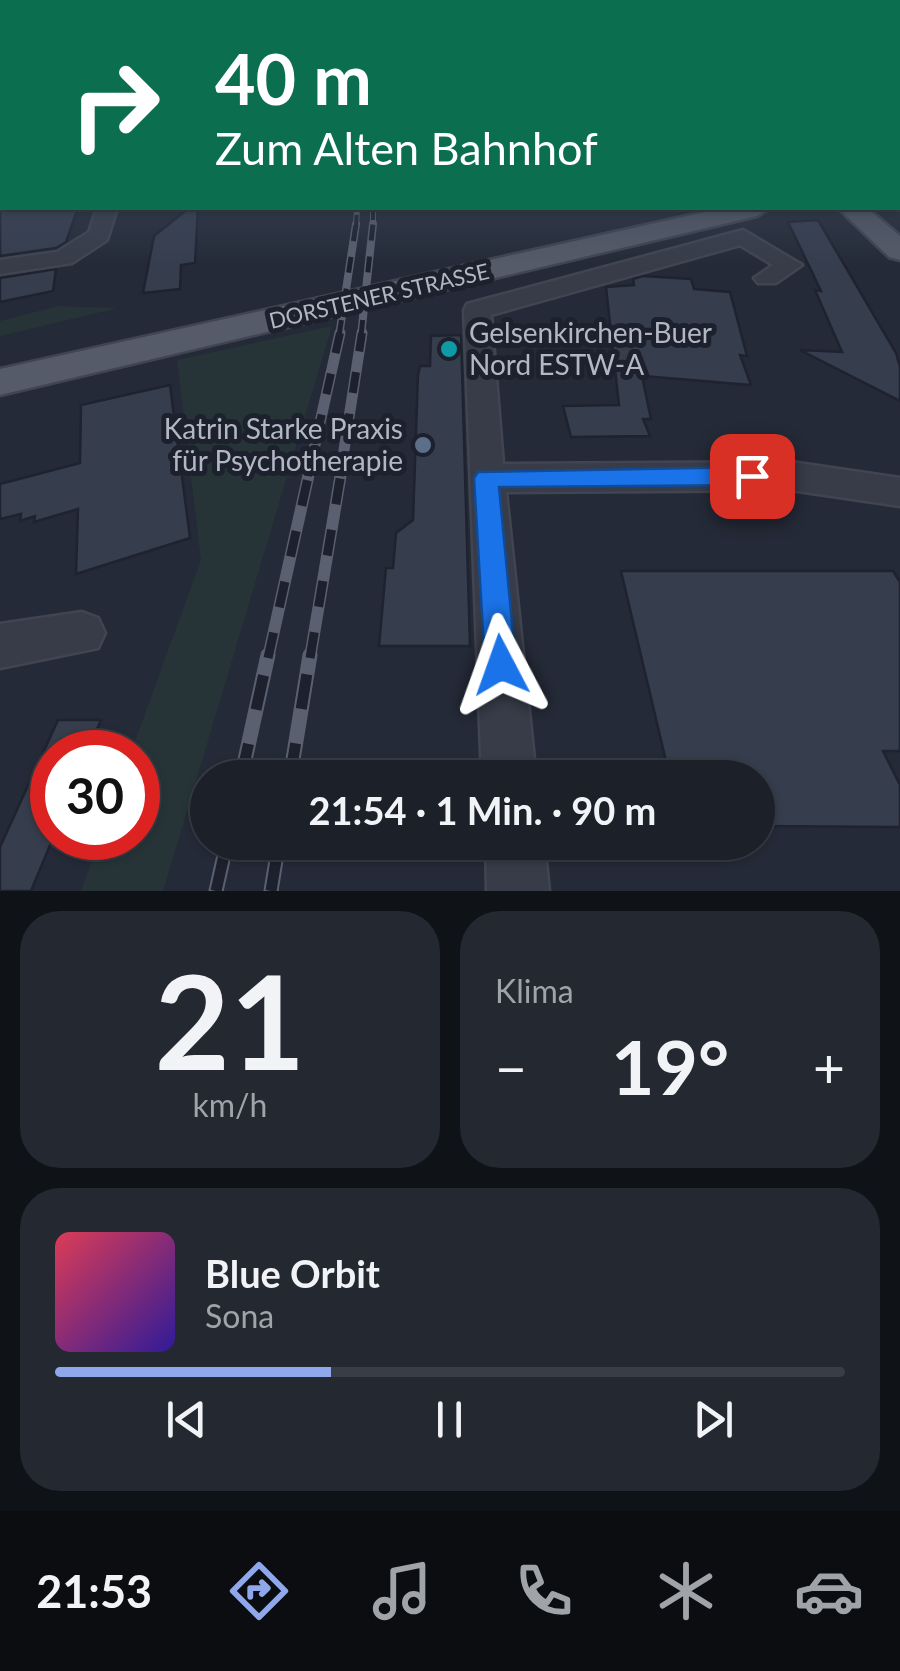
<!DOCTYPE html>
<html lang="de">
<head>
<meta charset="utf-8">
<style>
  :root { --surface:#1b2029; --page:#242831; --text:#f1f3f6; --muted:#a0a3a8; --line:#393e46; --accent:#8fa8ec }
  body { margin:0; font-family:Lato,sans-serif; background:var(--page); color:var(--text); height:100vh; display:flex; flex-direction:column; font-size:38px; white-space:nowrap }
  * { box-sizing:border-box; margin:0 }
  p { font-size:32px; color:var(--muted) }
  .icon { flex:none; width:55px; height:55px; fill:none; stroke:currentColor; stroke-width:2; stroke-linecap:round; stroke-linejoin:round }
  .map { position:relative; height:891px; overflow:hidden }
  .drawer { display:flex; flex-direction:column; gap:20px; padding:20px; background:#0f1217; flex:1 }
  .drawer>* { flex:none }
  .guide { position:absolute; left:0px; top:0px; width:900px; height:210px; box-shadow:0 2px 8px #0004,0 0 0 2px var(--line); background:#0b6e4f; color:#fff; overflow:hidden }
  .speed { position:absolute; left:30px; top:730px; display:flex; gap:20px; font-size:50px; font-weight:700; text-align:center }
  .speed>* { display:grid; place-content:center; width:130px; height:130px; border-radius:50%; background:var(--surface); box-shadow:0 2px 8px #0004,0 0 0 2px var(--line); line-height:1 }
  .speed .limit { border:15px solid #d22; background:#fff; color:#111 }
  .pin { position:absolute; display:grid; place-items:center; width:85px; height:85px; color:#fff; margin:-42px; border-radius:20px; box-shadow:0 5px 15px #0006 }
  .me { position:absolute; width:110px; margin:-55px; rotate:356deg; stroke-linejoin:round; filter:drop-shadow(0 0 8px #0008) }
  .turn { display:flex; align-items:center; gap:35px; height:210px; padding:0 50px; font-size:45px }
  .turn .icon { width:130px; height:130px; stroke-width:2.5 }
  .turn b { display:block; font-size:70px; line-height:85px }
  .big { font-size:75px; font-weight:700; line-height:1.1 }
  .drawer .tile { flex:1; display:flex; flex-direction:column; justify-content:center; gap:15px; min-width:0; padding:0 35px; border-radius:40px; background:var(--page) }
  .drawer .dial { align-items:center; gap:0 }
  .dial b { font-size:130px; line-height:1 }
  .song { display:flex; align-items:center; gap:30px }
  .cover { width:120px; height:120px; border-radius:15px; background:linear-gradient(135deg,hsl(350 70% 55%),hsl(250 70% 35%)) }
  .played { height:10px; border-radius:5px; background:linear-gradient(90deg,var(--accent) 35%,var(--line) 35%) }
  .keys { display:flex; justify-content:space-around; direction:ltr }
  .heat { display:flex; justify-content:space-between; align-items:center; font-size:55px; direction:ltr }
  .drawer .tiles { flex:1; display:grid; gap:20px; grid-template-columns:1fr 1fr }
  .tile:last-child { grid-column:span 2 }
  .trip { position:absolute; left:190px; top:760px; width:585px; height:100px; border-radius:50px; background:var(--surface); box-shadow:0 2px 8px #0004,0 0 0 2px var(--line); font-weight:700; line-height:100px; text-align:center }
  .menu { display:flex; height:160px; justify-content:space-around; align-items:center; background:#0b0d10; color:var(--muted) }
  .menu .icon { width:70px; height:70px }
  .menu .selected { color:var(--accent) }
  .menu b { font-size:45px; color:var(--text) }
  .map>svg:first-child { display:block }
  .green { fill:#263438 }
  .building { fill:#363e4e; stroke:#1e232f; stroke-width:2.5 }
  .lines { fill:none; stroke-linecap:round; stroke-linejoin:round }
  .minor-casing { stroke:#404551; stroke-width:5 }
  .major-casing { stroke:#404551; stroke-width:5 }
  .minor { fill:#373c48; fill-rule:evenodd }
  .major { fill:#555b68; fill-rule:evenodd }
  .rail-far4-casing { stroke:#5a606f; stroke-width:6 }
  .rail-far3-casing { stroke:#5a606f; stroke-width:8 }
  .rail-far2-casing { stroke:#5a606f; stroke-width:11 }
  .rail-far1-casing { stroke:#5a606f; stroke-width:12 }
  .rail-casing { stroke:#5a606f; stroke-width:15 }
  .rail-far4 { stroke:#1c212d; stroke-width:4; stroke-dasharray:12; stroke-linecap:butt }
  .rail-far3 { stroke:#1c212d; stroke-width:5; stroke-dasharray:16; stroke-linecap:butt }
  .rail-far2 { stroke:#1c212d; stroke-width:8; stroke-dasharray:21; stroke-linecap:butt }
  .rail-far1 { stroke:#1c212d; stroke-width:9; stroke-dasharray:26; stroke-linecap:butt }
  .rail { stroke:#1c212d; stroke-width:11; stroke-dasharray:35; stroke-linecap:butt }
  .route { fill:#1a73e8; stroke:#114b97; stroke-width:2.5 }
  .culture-dot { fill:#0f9aa8; stroke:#1c212d; stroke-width:4 }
  .service-dot { fill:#5c6f8a; stroke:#1c212d; stroke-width:4 }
  .labels { text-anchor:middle; stroke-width:10; stroke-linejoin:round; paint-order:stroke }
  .far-street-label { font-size:22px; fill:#b2b7c4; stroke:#1c212d }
  .poi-label { font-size:28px; fill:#b2b7c4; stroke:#1c212d; text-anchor:start }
</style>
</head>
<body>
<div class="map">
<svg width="900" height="891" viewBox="0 0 900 891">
  <rect width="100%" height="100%" fill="#242a37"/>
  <path class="green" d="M58 306 118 308 0 336V321Z
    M332 326 163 891H81L100 838H138V752H131L201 560 177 360Z"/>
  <path class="building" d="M9 208H78L66 242 56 248 0 256V212Z
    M189 208H198L195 263 181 265 180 289 143 293 154 236Z
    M818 220 896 353 900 367V401L800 350 842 352 815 290 821 291 788 222Z
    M56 269 53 291 0 302V278Z
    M643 276 691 279 694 289 730 292 747 356 740 355 751 385 642 376 651 419H643L650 436 571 437 563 406 619 405 606 287 634 285 633 279Z
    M461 335 470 646H379L386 568H393L396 533 413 520 418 375 420 366H430L431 336Z
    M170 385 190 538 76 574 78 509 34 522 35 516 20 521 21 514 0 519V484L80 463 81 405Z
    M621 571H893L900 582V751H883L900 785V827L758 826V778H670Z
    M58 720H101L87 752H52L53 838 31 891H0V847Z"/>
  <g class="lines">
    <g class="minor-casing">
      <path id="minor" d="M900 163V175L898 176V164Z
        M0 196H2L5 208H0Z
        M97 208H117L107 240 72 263 0 274V260L57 252 89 232Z
        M743 230 802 265 776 283H758L754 278 773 265 740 245 491 315 503 464 791 462 900 478V506L791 490 506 492 536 778H482L464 310 467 304Z
        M82 612 98 618 105 633 98 648 0 668V624Z
        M486 842H544L549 891H487Z"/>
    </g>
    <g class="major-casing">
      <path id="major" d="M898 192 900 193V209L894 208H898Z
        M723 208H770L757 216 0 395V369Z
        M838 208H867L900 236V260L889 257Z"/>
    </g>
    <use href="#minor" class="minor"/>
    <use href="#major" class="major"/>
    <g class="rail-far4-casing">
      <path id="rail-far4" d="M373 208V227
        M356 227 357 208"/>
    </g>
    <g class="rail-far3-casing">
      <path id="rail-far3" d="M339 336 356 224
        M361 336 373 224"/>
    </g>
    <g class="rail-far2-casing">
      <path id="rail-far2" d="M308 476 340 333
        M340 476 362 333"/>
    </g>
    <g class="rail-far1-casing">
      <path id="rail-far1" d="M268 658 309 473
        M310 658 341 473"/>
    </g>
    <g class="rail-casing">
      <path id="rail" d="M241 778 268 655
        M290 778 310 655
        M216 891 227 842
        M271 891 279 842"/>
    </g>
    <use href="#rail-far4" class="rail-far4"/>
    <use href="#rail-far3" class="rail-far3"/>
    <use href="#rail-far2" class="rail-far2"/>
    <use href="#rail-far1" class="rail-far1"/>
    <use href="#rail" class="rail"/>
  </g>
  <linearGradient id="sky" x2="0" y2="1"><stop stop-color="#14171e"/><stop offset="0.53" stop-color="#3f4a5e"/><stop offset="1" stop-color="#3f4a5e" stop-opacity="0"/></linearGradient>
  <rect width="900" height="266" fill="url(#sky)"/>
  <path class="route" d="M752 467 764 476 752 485 499 487 516 665 512 676 501 680 490 676 485 665 474 478 478 472Z"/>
  <circle class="culture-dot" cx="449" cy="349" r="10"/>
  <circle class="service-dot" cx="423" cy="445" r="10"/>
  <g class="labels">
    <g class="far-street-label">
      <text transform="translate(379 296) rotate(-13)" y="8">DORSTENER STRASSE</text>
    </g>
    <g class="poi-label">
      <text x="469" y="343">Gelsenkirchen-Buer<tspan x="469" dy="32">Nord ESTW-A</tspan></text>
      <text x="403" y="439" text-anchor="end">Katrin Starke Praxis<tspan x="403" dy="32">für Psychotherapie</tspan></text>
    </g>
  </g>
</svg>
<div class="speed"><div class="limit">30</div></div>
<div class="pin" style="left:752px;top:476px;background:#d93025"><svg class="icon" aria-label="arrive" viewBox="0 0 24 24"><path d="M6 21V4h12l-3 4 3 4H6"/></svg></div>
<svg class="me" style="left:501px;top:665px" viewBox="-20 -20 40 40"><path d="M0-17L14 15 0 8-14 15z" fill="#1a73e8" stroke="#fff" stroke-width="4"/></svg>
<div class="trip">21:54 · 1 Min. · 90 m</div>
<div class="guide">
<div class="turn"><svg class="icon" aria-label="right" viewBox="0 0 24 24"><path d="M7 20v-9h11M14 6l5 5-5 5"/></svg><div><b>40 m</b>Zum Alten Bahnhof</div></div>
</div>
</div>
<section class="drawer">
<div class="tiles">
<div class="tile dial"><b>21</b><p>km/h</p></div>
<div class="tile"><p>Klima</p>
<div class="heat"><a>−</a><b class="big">19°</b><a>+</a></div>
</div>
<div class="tile">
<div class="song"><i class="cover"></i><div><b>Blue Orbit</b><p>Sona</p></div></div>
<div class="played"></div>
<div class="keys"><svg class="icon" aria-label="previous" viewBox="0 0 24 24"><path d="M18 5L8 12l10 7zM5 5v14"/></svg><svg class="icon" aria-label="pause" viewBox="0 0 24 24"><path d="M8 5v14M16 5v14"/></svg><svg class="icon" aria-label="next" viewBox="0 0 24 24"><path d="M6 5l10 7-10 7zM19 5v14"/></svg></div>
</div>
</div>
</section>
<nav class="menu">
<b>21:53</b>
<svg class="icon selected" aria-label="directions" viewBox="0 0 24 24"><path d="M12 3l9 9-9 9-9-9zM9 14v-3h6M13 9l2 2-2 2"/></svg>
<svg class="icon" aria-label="music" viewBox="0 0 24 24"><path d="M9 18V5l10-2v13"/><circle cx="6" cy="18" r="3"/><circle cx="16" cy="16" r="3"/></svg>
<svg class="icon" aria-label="phone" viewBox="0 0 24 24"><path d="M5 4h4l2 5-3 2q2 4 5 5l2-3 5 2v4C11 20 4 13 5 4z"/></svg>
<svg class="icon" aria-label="climate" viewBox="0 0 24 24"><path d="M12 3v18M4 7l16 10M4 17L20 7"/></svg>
<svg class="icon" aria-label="car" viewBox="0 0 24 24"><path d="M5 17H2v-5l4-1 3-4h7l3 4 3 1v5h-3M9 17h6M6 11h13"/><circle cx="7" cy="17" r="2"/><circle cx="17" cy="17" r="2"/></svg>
</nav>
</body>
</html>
